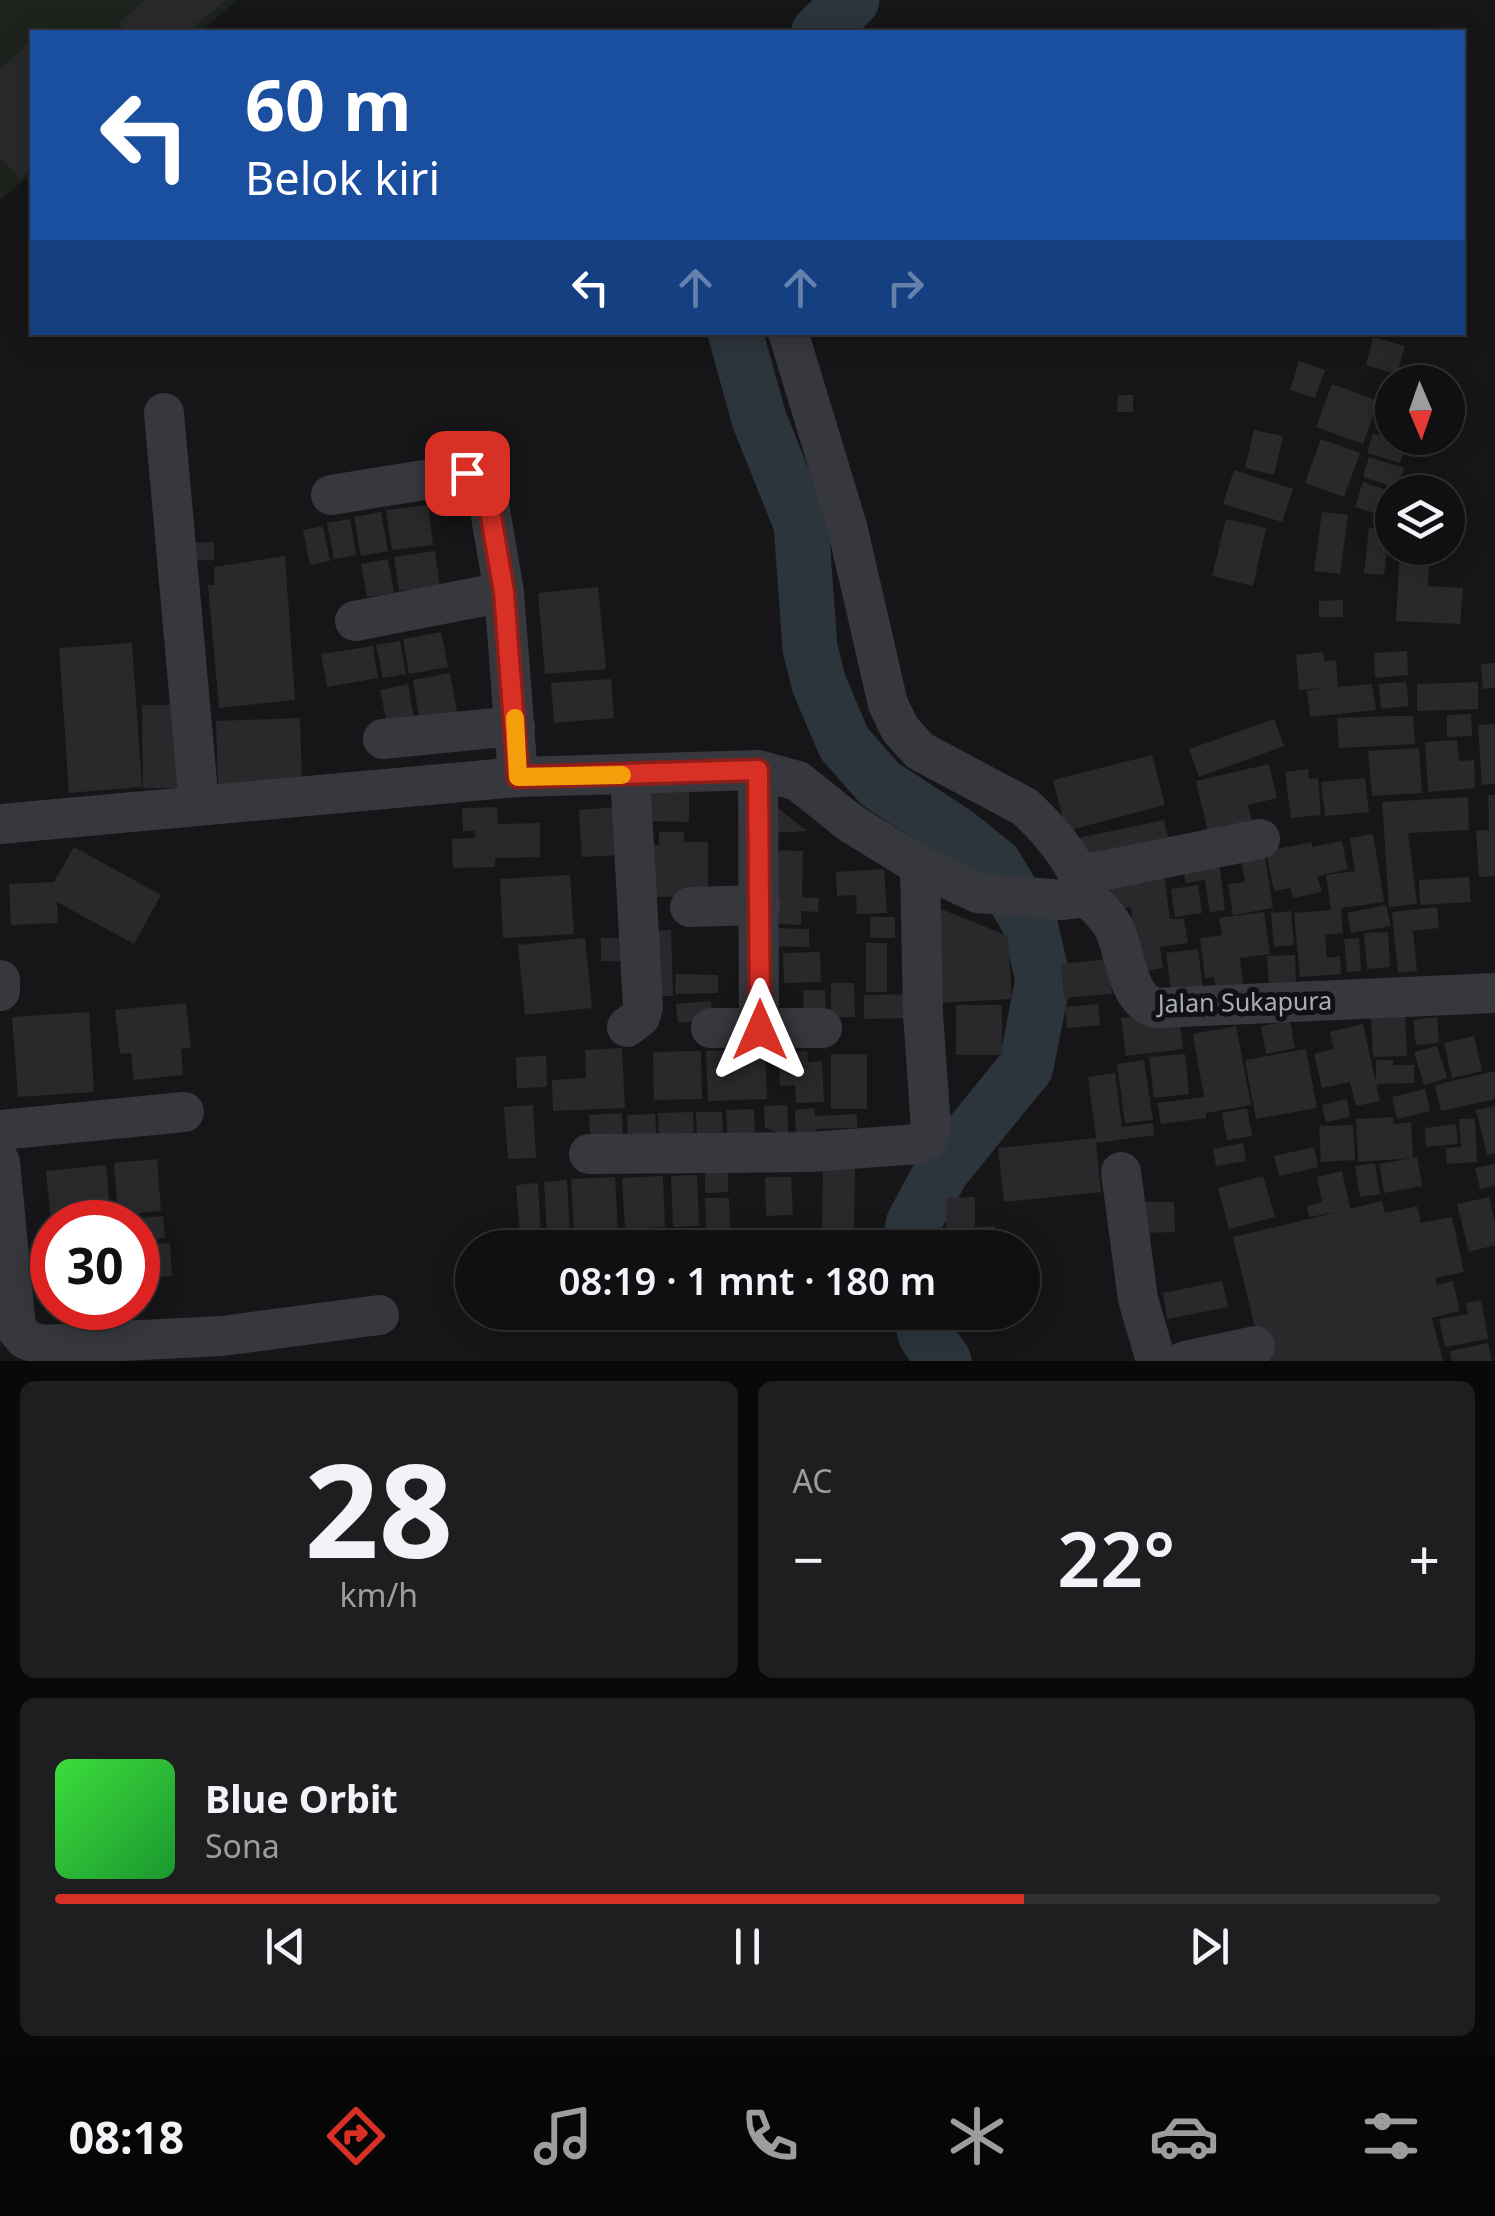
<!DOCTYPE html>
<html lang="id">
<head>
<meta charset="utf-8">
<style>
  :root { --surface:#101012; --page:#1e1e20; --text:#f1f3f6; --muted:#9c9d9f; --line:#303032; --accent:#d93025 }
  body { margin:0; font-family:"Noto Sans",sans-serif; background:var(--page); color:var(--text); height:100vh; display:flex; flex-direction:column; font-size:38px; white-space:nowrap }
  * { box-sizing:border-box; margin:0 }
  p { font-size:32px; color:var(--muted) }
  .icon { flex:none; width:55px; height:55px; fill:none; stroke:currentColor; stroke-width:2; stroke-linecap:round; stroke-linejoin:round }
  .map { position:relative; height:1361px; overflow:hidden }
  .side { display:flex; flex-direction:column; gap:20px; padding:20px; background:#09090a; flex:1 }
  .side>* { flex:none }
  .top-card { position:absolute; left:30px; top:30px; width:1435px; height:305px; border-radius:0px; box-shadow:0 5px 25px #0003,0 0 0 2px var(--line); background:#1a4fa0; color:#fff; overflow:hidden }
  .needle { width:65px; rotate:178deg }
  .fabs { position:absolute; left:1375px; top:365px; display:grid; gap:20px }
  .fabs a { display:grid; place-items:center; width:90px; height:90px; border-radius:50%; background:var(--surface); box-shadow:0 5px 25px #0003,0 0 0 2px var(--line); font-size:50px }
  .speed { position:absolute; left:30px; top:1200px; display:flex; gap:20px; font-size:50px; font-weight:700; text-align:center }
  .speed>* { display:grid; place-content:center; width:130px; height:130px; border-radius:50%; background:var(--surface); box-shadow:0 5px 25px #0003,0 0 0 2px var(--line); line-height:1 }
  .speed .limit { border:15px solid #d22; background:#fff; color:#111 }
  .pin { position:absolute; display:grid; place-items:center; width:85px; height:85px; color:#fff; margin:-42px; border-radius:20px; box-shadow:0 5px 15px #0006 }
  .me { position:absolute; width:110px; margin:-55px; rotate:0deg; stroke-linejoin:round; filter:drop-shadow(0 0 8px #0008) }
  .turn { display:flex; align-items:center; gap:35px; height:210px; padding:0 50px; font-size:45px }
  .turn .icon { width:130px; height:130px; stroke-width:2.5 }
  .turn b { display:block; font-size:70px; line-height:85px }
  .lanes { display:flex; align-items:center; height:95px; padding:0 50px; background:#0003; justify-content:center; gap:50px; direction:ltr }
  .lanes .off { opacity:.35 }
  .big { font-size:75px; font-weight:600; line-height:1.1 }
  .side .tile { flex:1; display:flex; flex-direction:column; justify-content:center; gap:15px; min-width:0; padding:0 35px; border-radius:15px; background:var(--page) }
  .side .dial { align-items:center; gap:0 }
  .dial b { font-size:130px; line-height:1 }
  .song { display:flex; align-items:center; gap:30px }
  .cover { width:120px; height:120px; border-radius:15px; background:linear-gradient(135deg,hsl(120 70% 55%),hsl(130 70% 35%)) }
  .played { height:10px; border-radius:5px; background:linear-gradient(90deg,var(--accent) 70%,var(--line) 70%) }
  .keys { display:flex; justify-content:space-around; direction:ltr }
  .heat { display:flex; justify-content:space-between; align-items:center; font-size:55px; direction:ltr }
  .side .tiles { flex:1; display:grid; gap:20px; grid-template-columns:1fr 1fr }
  .tile:last-child { grid-column:span 2 }
  .trip { position:absolute; left:455px; top:1230px; width:585px; height:100px; border-radius:50px; background:var(--surface); box-shadow:0 5px 25px #0003,0 0 0 2px var(--line); font-weight:600; line-height:100px; text-align:center }
  .dock { display:flex; height:160px; justify-content:space-around; align-items:center; background:#060607; color:var(--muted) }
  .dock .icon { width:70px; height:70px }
  .dock .current { color:var(--accent) }
  .dock b { font-size:45px; color:var(--text) }
  .map>svg:first-child { display:block }
  .green { fill:#1c231d }
  .lines { fill:none; stroke-linecap:round; stroke-linejoin:round }
  .river { stroke:#2c353c; stroke-width:55 }
  .building { fill:#29292c }
  .minor { stroke:#37383d; stroke-width:40 }
  .route-casing { stroke:#8d1f18; stroke-width:25 }
  .route { stroke:#d93025; stroke-width:18 }
  .slow { stroke:#f59e0b; stroke-width:18 }
  .labels { text-anchor:middle; stroke-width:10; stroke-linejoin:round; paint-order:stroke }
  .street-label { font-size:25px; fill:#a8adb8; stroke:#111113 }
</style>
</head>
<body>
<div class="map">
<svg width="1495" height="1361" viewBox="0 0 1495 1361">
  <rect width="100%" height="100%" fill="#161618"/>
  <path class="green" d="M0 0H238L199 32H32V173L0 200Z"/>
  <g class="lines">
    <path class="river" d="M819 32 852 0
      M735 332 759 419 801 524 810 648 819 684 844 743 880 784 955 833 995 865 1030 924 1043 980 1026 1067 942 1170 913 1224 909 1248
      M920 1312 925 1334 944 1361"/>
  </g>
  <path class="building" d="M144 0H226L188 32H127L119 23Z
    M32 40V167L20 179 0 158V70Z
    M1373 337 1405 346 1397 374 1366 365Z
    M1299 361 1325 370 1315 398 1290 390Z
    M1332 384 1379 401 1363 444 1316 427Z
    M1118 395H1133V412H1117Z
    M1254 430 1283 436 1274 475 1245 468Z
    M1373 433 1407 443 1400 463 1367 453Z
    M1321 439 1360 453 1344 497 1305 483Z
    M1369 457 1404 468 1398 488 1363 477Z
    M1234 470 1293 489 1282 522 1223 504Z
    M1363 482 1392 492V519L1355 507Z
    M428 505 433 545 392 550 386 510Z
    M381 512 388 551 361 556 354 517Z
    M1322 512 1348 515 1340 574 1314 571Z
    M350 519 356 555 334 559 327 523Z
    M1226 519 1266 528 1253 586 1212 576Z
    M323 526 330 561 310 565 303 530Z
    M1369 528 1390 530 1384 575 1364 573Z
    M214 542V560H195V543Z
    M435 551 440 586 399 591 394 557Z
    M285 556 295 700 219 708 208 585H214V567Z
    M388 559 394 593 367 597 361 564Z
    M1399 563 1429 565 1428 586 1463 588 1460 624 1396 621Z
    M598 587 606 669 545 674 538 593Z
    M1343 600V617H1319V601Z
    M441 632 448 667 409 674 403 639Z
    M400 641 406 674 383 678 376 645Z
    M132 643 142 787 69 793 59 648Z
    M373 646 378 678 327 687 321 654Z
    M1407 651 1408 675 1375 678 1374 653Z
    M1323 652 1324 661 1336 660 1338 687 1372 684 1376 710 1310 717 1307 691 1324 688 1299 690 1296 655Z
    M1495 663V688L1483 689 1481 664Z
    M450 673 457 712 419 718 413 680Z
    M611 679 614 718 554 723 551 683Z
    M1406 682 1409 706 1381 709 1379 684Z
    M1478 682V709L1417 711V684Z
    M408 684 414 718 387 723 380 690Z
    M142 705H186V788H143Z
    M1471 714 1472 736 1447 737V715Z
    M1389 716H1413L1415 744 1339 748 1337 718Z
    M300 718 302 785 218 788 216 721Z
    M1274 719 1284 746 1199 777 1189 749Z
    M1495 724V784L1482 785 1478 725Z
    M1457 740 1459 761 1474 760 1475 788 1428 792 1425 742Z
    M1419 748 1422 793 1372 796 1368 751Z
    M1152 755 1165 805 1066 831 1053 780Z
    M1269 764 1277 798 1248 805 1254 831 1210 842 1196 781Z
    M1308 769 1309 779 1318 778 1321 815 1291 818 1285 772Z
    M1365 778 1369 812 1325 816 1321 782Z
    M644 790H689V822L644 821Z
    M1488 795H1495V876L1479 877 1476 831 1489 830Z
    M1468 797 1469 830 1408 833 1417 904 1389 907 1382 802Z
    M769 801 807 831 771 833Z
    M497 807 498 824 540 823V857L495 858V867L453 868 452 839 475 838V831H463L462 808Z
    M618 807 621 855 582 857 579 810Z
    M1164 820 1170 847 1079 867 1073 839Z
    M659 832H684V842H708V896L645 897V845H659Z
    M1373 834 1384 902 1341 908 1343 933 1325 935 1327 958 1340 956 1341 974 1300 977 1294 913 1331 910 1326 875 1355 871 1350 838Z
    M1342 841 1348 869 1317 876 1322 892 1293 898 1290 888 1274 891 1266 851 1312 842V847Z
    M74 847 161 895 134 944 57 902 58 923 11 925 9 884 54 882Z
    M770 850 803 851 802 897 819 898 818 912 801 911V925L767 923Z
    M1265 856 1273 908 1233 915 1228 884 1245 882 1241 859Z
    M1219 860 1225 910 1210 912 1205 880 1185 883 1184 864Z
    M1163 866 1170 919H1184L1188 943 1160 947 1163 968 1138 972 1131 907 1112 910 1107 874Z
    M884 869 887 913 857 914 856 895 837 896 836 872Z
    M570 875 574 934 503 938 500 879Z
    M1469 877 1471 902 1420 905 1419 880Z
    M1198 885 1202 913 1175 917 1171 889Z
    M931 905 1008 936 1012 999 936 1003Z
    M1386 905 1391 926 1351 933 1347 913Z
    M1437 907 1439 928 1413 931 1417 971 1398 973 1392 912Z
    M1291 911 1294 945 1274 947 1271 913Z
    M1264 912 1270 954 1240 958 1243 984 1216 988 1214 977 1205 978 1200 938 1222 935 1219 918Z
    M870 917H895V938H870Z
    M768 928 809 929V947L767 946Z
    M671 930 673 996H650L648 931Z
    M1388 932 1390 967 1367 969 1364 933Z
    M585 938 592 1008 525 1015 518 945Z
    M601 938H622L621 961H601Z
    M1359 938 1361 971 1347 972 1344 939Z
    M866 943H887V992H866Z
    M1198 949 1203 988 1171 992 1166 953Z
    M820 952 821 982 784 983 783 953Z
    M1295 955 1296 984 1269 985 1267 956Z
    M1108 959 1112 994 1064 998 1061 964Z
    M676 974 718 975V993L675 994Z
    M831 983H854L855 1017H831Z
    M803 990H825L826 1015H804Z
    M915 994 916 1018 864 1019V995Z
    M711 1001 713 1020 678 1023 676 1004Z
    M186 1003 191 1048 181 1049 183 1075 134 1080 131 1053 120 1054 115 1010Z
    M1098 1004 1100 1025 1067 1028 1065 1007Z
    M956 1005H1002V1055H956Z
    M1178 1010 1183 1049 1126 1056 1121 1018Z
    M89 1012 94 1092 18 1097 12 1017Z
    M1405 1014 1407 1056 1373 1057 1371 1016Z
    M1437 1017 1439 1043 1416 1045 1413 1020Z
    M1290 1021 1295 1048 1266 1054 1261 1026Z
    M1363 1024 1380 1101 1356 1106 1350 1082 1322 1088 1314 1054 1334 1049 1330 1032Z
    M1236 1026 1251 1105 1206 1113V1118L1161 1124 1157 1103 1204 1097 1193 1034Z
    M1474 1036 1482 1071 1452 1078 1444 1043Z
    M1437 1046 1447 1078 1424 1085 1414 1052Z
    M622 1048 625 1108 553 1111 552 1080 586 1078 585 1050Z
    M765 1049 767 1099 708 1101 706 1051Z
    M1306 1049 1317 1108 1256 1119 1245 1060Z
    M701 1051 702 1099 654 1100 653 1052Z
    M807 1051 808 1062 822 1061 824 1102 796 1103 795 1085 780 1086 779 1053Z
    M831 1054H867V1109H831Z
    M1185 1054 1189 1094 1154 1098 1149 1057Z
    M546 1056 547 1087 517 1088 516 1057Z
    M1144 1060 1153 1120 1125 1123 1117 1064Z
    M1376 1060H1393V1065H1414V1083L1376 1084Z
    M1495 1071V1099L1441 1111 1435 1085Z
    M1115 1073 1122 1127 1153 1123 1154 1135 1096 1143 1101 1192 1004 1202 998 1148 1096 1138 1088 1077Z
    M1425 1089 1430 1111 1397 1119 1392 1097Z
    M1347 1099 1350 1117 1326 1122 1322 1105Z
    M533 1105 536 1158 508 1159 504 1107Z
    M787 1105 789 1146 776 1147 775 1131 765 1128 764 1106Z
    M1495 1106V1153L1487 1155 1476 1110Z
    M814 1108 815 1116 857 1114V1128L816 1129V1146H796L795 1110Z
    M1247 1108 1252 1136 1227 1140 1222 1113Z
    M754 1109 755 1134 728 1149 726 1110Z
    M693 1112 694 1141 659 1142 658 1113Z
    M696 1112H722L723 1139H697Z
    M622 1113 623 1143 591 1145 589 1115Z
    M655 1114 657 1141 628 1142 627 1115Z
    M1393 1117 1394 1124 1411 1122 1413 1158 1358 1162 1356 1119Z
    M1459 1119H1475L1477 1162 1447 1164 1446 1148 1461 1147Z
    M1456 1124 1458 1144 1426 1147 1425 1128Z
    M1353 1125 1355 1160 1321 1162 1319 1126Z
    M1243 1143 1246 1161 1216 1166 1213 1149Z
    M1314 1147 1318 1167 1279 1176 1274 1156Z
    M1417 1157 1422 1186 1384 1193 1379 1164Z
    M157 1159 161 1211 118 1215 114 1163Z
    M1375 1163 1380 1194 1360 1197 1355 1166Z
    M1495 1164V1186L1480 1189 1475 1168Z
    M106 1165 111 1222H51L46 1171Z
    M705 1169H728V1192L705 1193Z
    M823 1169H855L854 1230 822 1229Z
    M1342 1171 1350 1209 1382 1201 1385 1213 1417 1206 1421 1223 1452 1217 1464 1272 1435 1278 1437 1285 1453 1281 1460 1311 1432 1318 1443 1361H1263L1233 1237 1338 1212 1309 1217 1307 1206 1322 1202 1317 1177Z
    M697 1175 699 1226 673 1227 671 1176Z
    M663 1176 665 1227 625 1229 622 1178Z
    M1263 1176 1275 1217 1229 1229 1218 1188Z
    M615 1177 618 1231 574 1233 571 1179Z
    M765 1177H791L793 1215 766 1216Z
    M567 1180 570 1234 547 1235 544 1182Z
    M538 1183 541 1235 520 1236 516 1185Z
    M975 1197V1227L994 1226V1248H946V1198Z
    M1489 1197 1495 1222V1245L1469 1252 1457 1204Z
    M705 1198H729L730 1228H706Z
    M1145 1202H1174L1175 1232 1145 1233Z
    M163 1216 165 1238 138 1240V1222H116V1220Z
    M170 1243 172 1276 138 1278V1245Z
    M1222 1281 1228 1307 1167 1319 1163 1293Z
    M1481 1300 1488 1339 1445 1347 1439 1319 1468 1314 1466 1303Z
    M1488 1343 1492 1361H1452L1450 1351Z"/>
  <g class="lines">
    <path class="minor" d="M788 332 847 526 888 704 900 729 920 751 1025 807C1052 832 1077 863 1088 897
      M164 413 199 805
      M331 495 467 473 488 499 504 592 518 777
      M355 621 504 592
      M383 739 515 726
      M758 770 759 1030
      M0 824 518 777 758 770 798 781 849 822 920 866 978 893 1063 900 1088 897C1097 907 1108 916 1114 928 1126 953 1126 1000 1156 1008L1495 993
      M1081 875 1260 839
      M690 907 760 905
      M0 980V991
      M627 1027 640 1017 643 1007 630 774
      M711 1028H822
      M0 1130 184 1112
      M589 1154 811 1152 917 1144 928 1138 931 1128 923 1014 920 866
      M0 1162 16 1328 25 1339 41 1345 222 1336 379 1315
      M1121 1172 1138 1299 1156 1361
      M1185 1361 1255 1346"/>
  </g>
  <g class="lines">
    <g class="route-casing">
      <path id="route" d="M467 473 488 499 504 592 518 777 758 770 760 1030"/>
    </g>
    <use href="#route" class="route"/>
    <path class="slow" d="M515 718 518 777 622 775"/>
  </g>
  <g class="labels">
    <g class="street-label">
      <text transform="translate(1245 1002) rotate(-1)" y="9">Jalan Sukapura</text>
    </g>
  </g>
</svg>
<div class="fabs">
<a><svg class="needle" viewBox="-14 -14 28 28"><path d="M0-13l5 13h-10z" fill="#e53935"/><path d="M0 13l5-13h-10z" fill="#9c9d9f"/></svg></a>
<a><svg class="icon" aria-label="layers" viewBox="0 0 24 24"><path d="M12 4l9 5-9 5-9-5zM3 14l9 5 9-5"/></svg></a>
</div>
<div class="speed"><div class="limit">30</div></div>
<div class="pin" style="left:467px;top:473px;background:#d93025"><svg class="icon" aria-label="arrive" viewBox="0 0 24 24"><path d="M6 21V4h12l-3 4 3 4H6"/></svg></div>
<svg class="me" style="left:760px;top:1030px" viewBox="-20 -20 40 40"><path d="M0-17L14 15 0 8-14 15z" fill="#d93025" stroke="#fff" stroke-width="4"/></svg>
<div class="trip">08:19 · 1 mnt · 180 m</div>
<div class="top-card">
<div class="turn"><svg class="icon" aria-label="left" viewBox="0 0 24 24"><path d="M17 20v-9H6M10 6l-5 5 5 5"/></svg><div><b>60 m</b>Belok kiri</div></div>
<div class="lanes"><svg class="icon" aria-label="left" viewBox="0 0 24 24"><path d="M17 20v-9H6M10 6l-5 5 5 5"/></svg><svg class="icon off" aria-label="ahead" viewBox="0 0 24 24"><path d="M12 20V5M6 11l6-6 6 6"/></svg><svg class="icon off" aria-label="ahead" viewBox="0 0 24 24"><path d="M12 20V5M6 11l6-6 6 6"/></svg><svg class="icon off" aria-label="right" viewBox="0 0 24 24"><path d="M7 20v-9h11M14 6l5 5-5 5"/></svg></div>
</div>
</div>
<section class="side">
<div class="tiles">
<div class="tile dial"><b>28</b><p>km/h</p></div>
<div class="tile"><p>AC</p>
<div class="heat"><a>−</a><b class="big">22°</b><a>+</a></div>
</div>
<div class="tile">
<div class="song"><i class="cover"></i><div><b>Blue Orbit</b><p>Sona</p></div></div>
<div class="played"></div>
<div class="keys"><svg class="icon" aria-label="previous" viewBox="0 0 24 24"><path d="M18 5L8 12l10 7zM5 5v14"/></svg><svg class="icon" aria-label="pause" viewBox="0 0 24 24"><path d="M8 5v14M16 5v14"/></svg><svg class="icon" aria-label="next" viewBox="0 0 24 24"><path d="M6 5l10 7-10 7zM19 5v14"/></svg></div>
</div>
</div>
</section>
<nav class="dock">
<b>08:18</b>
<svg class="icon current" aria-label="directions" viewBox="0 0 24 24"><path d="M12 3l9 9-9 9-9-9zM9 14v-3h6M13 9l2 2-2 2"/></svg>
<svg class="icon" aria-label="music" viewBox="0 0 24 24"><path d="M9 18V5l10-2v13"/><circle cx="6" cy="18" r="3"/><circle cx="16" cy="16" r="3"/></svg>
<svg class="icon" aria-label="phone" viewBox="0 0 24 24"><path d="M5 4h4l2 5-3 2q2 4 5 5l2-3 5 2v4C11 20 4 13 5 4z"/></svg>
<svg class="icon" aria-label="climate" viewBox="0 0 24 24"><path d="M12 3v18M4 7l16 10M4 17L20 7"/></svg>
<svg class="icon" aria-label="car" viewBox="0 0 24 24"><path d="M5 17H2v-5l4-1 3-4h7l3 4 3 1v5h-3M9 17h6M6 11h13"/><circle cx="7" cy="17" r="2"/><circle cx="17" cy="17" r="2"/></svg>
<svg class="icon" aria-label="filters" viewBox="0 0 24 24"><path d="M4 7h16M4 17h16"/><circle cx="9" cy="7" r="2"/><circle cx="15" cy="17" r="2"/></svg>
</nav>
</body>
</html>
